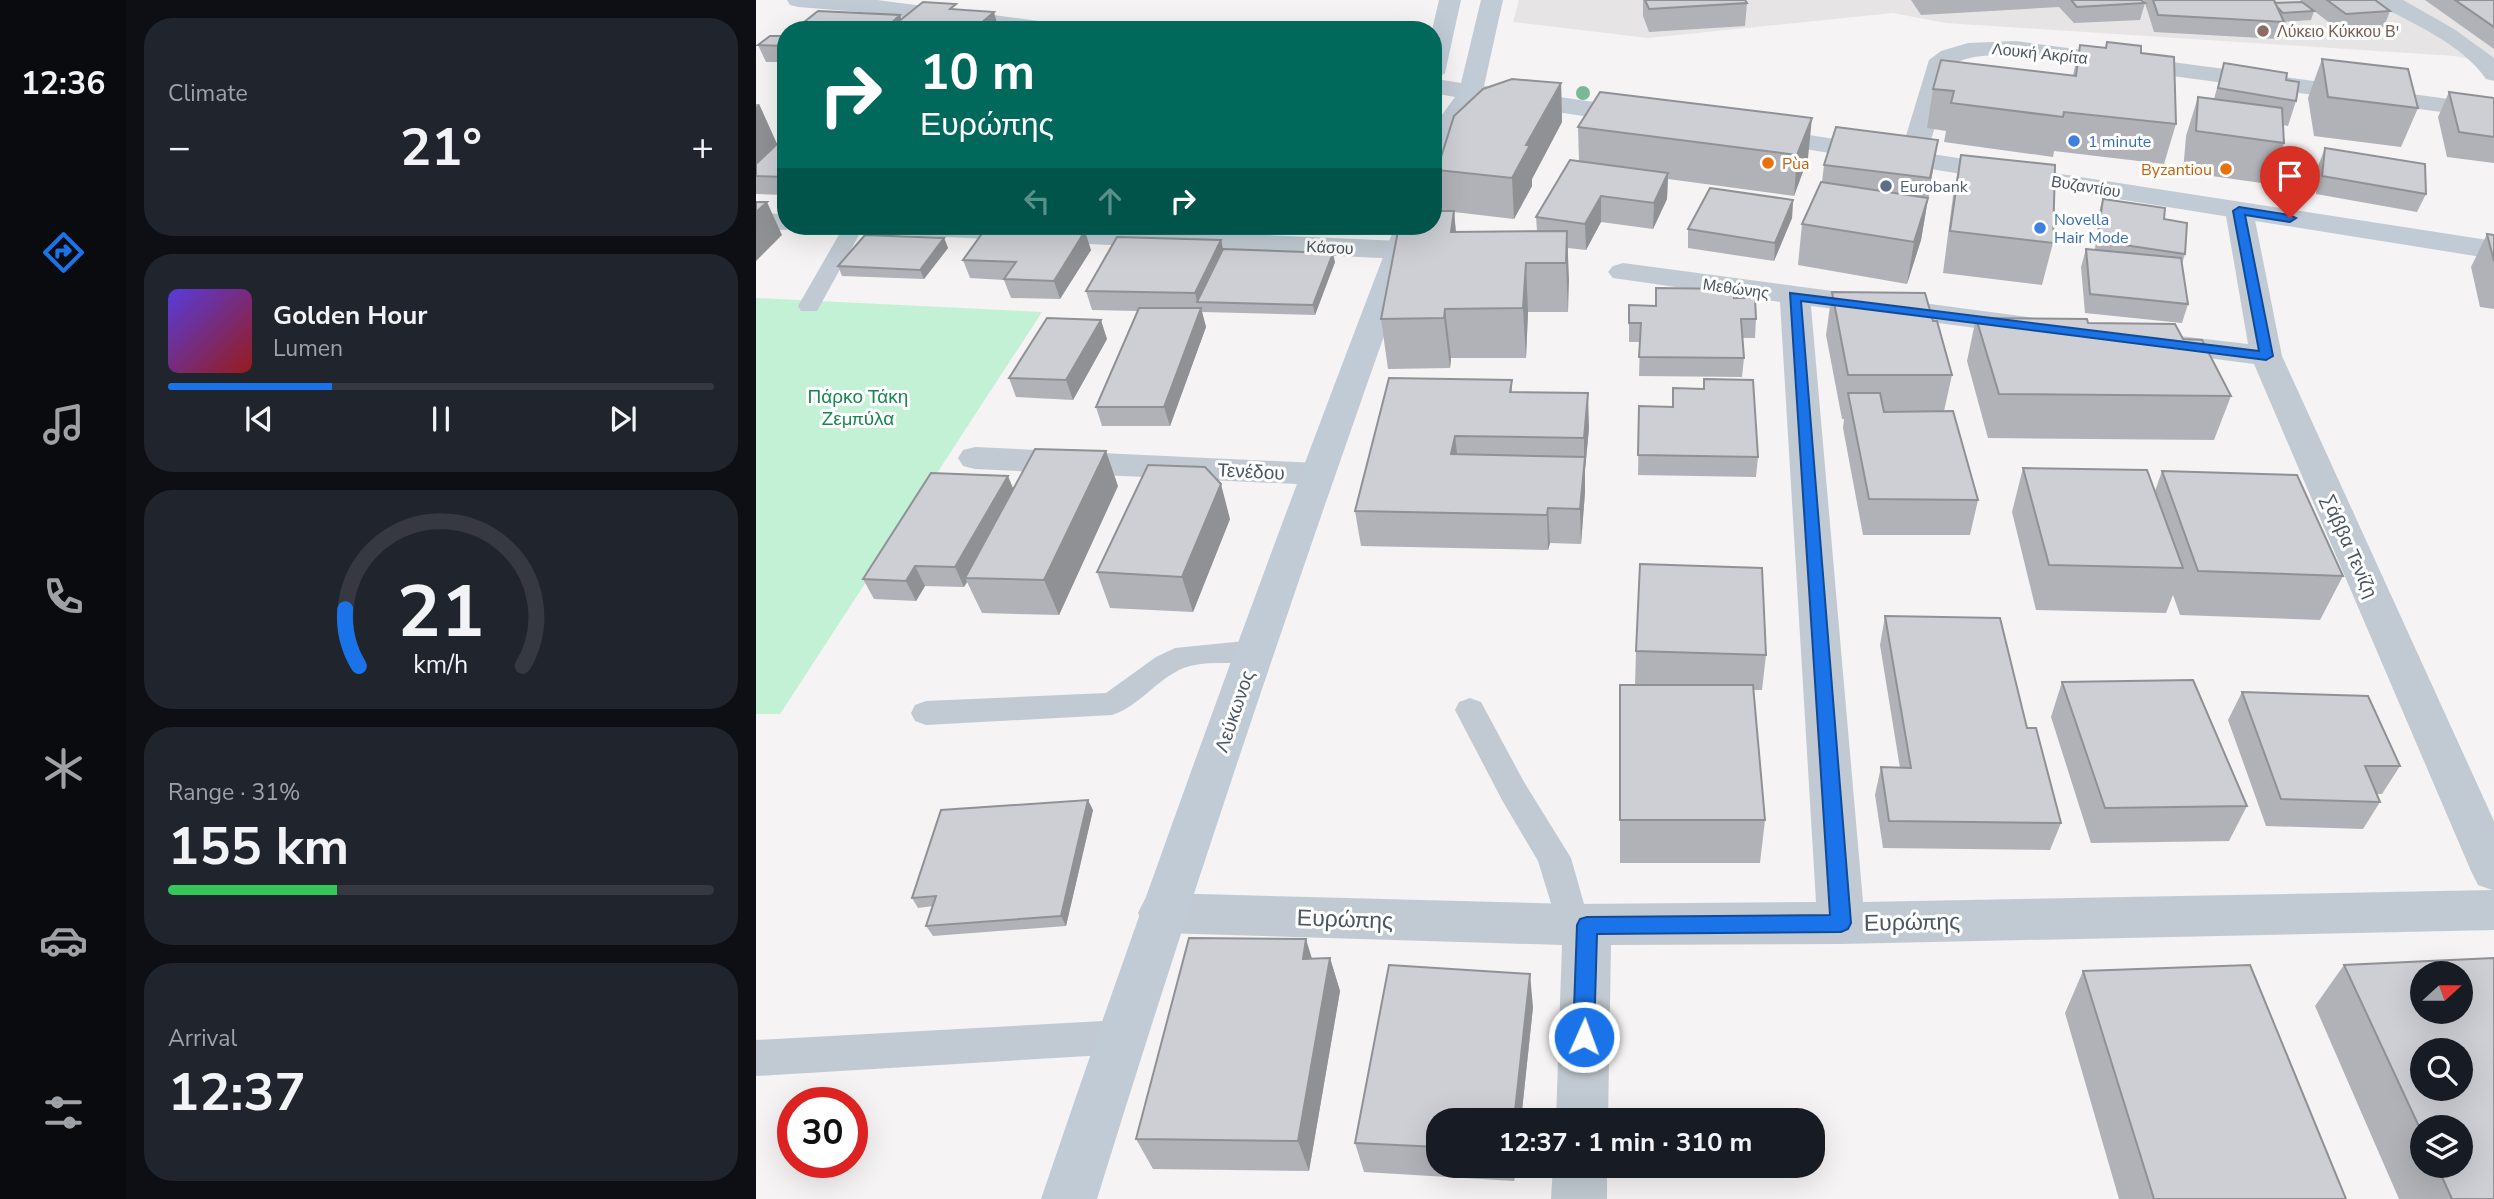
<!DOCTYPE html>
<html lang="en">
<head>
<meta charset="utf-8">
<style>
  :root { --surface:#171b24; --page:#20242c; --text:#f1f3f6; --muted:#9ea1a6; --line:#363941; --accent:#1a73e8 }
  body { margin:0; font-family:"Nunito Sans",sans-serif; background:var(--page); color:var(--text); height:100vh; display:flex; flex-direction:column; font-size:26px; white-space:nowrap }
  * { box-sizing:border-box; margin:0 }
  p { font-size:23px; color:var(--muted) }
  .icon { flex:none; width:38px; height:38px; fill:none; stroke:currentColor; stroke-width:2; stroke-linecap:round; stroke-linejoin:round }
  .map { position:relative; flex:1; overflow:hidden }
  .details { display:flex; flex-direction:column; gap:18px; padding:18px; background:#0d0f14; width:630px }
  .details>* { flex:none }
  .banner { position:absolute; left:21px; top:21px; width:665px; height:214px; border-radius:28px; box-shadow:0 7px 28px #0002; background:#00695c; color:#fff; overflow:hidden }
  .needle { width:46px; rotate:69deg }
  .controls { position:absolute; left:1654px; top:961px; display:grid; gap:14px }
  .controls a { display:grid; place-items:center; width:63px; height:63px; border-radius:50%; background:var(--surface); box-shadow:0 7px 28px #0002; font-size:35px }
  .speed { position:absolute; left:21px; top:1087px; display:flex; gap:14px; font-size:35px; font-weight:700; text-align:center }
  .speed>* { display:grid; place-content:center; width:91px; height:91px; border-radius:50%; background:var(--surface); box-shadow:0 7px 28px #0002; line-height:1 }
  .speed .limit { border:10px solid #d22; background:#fff; color:#111 }
  .pin { position:absolute; display:grid; place-items:center; width:60px; height:60px; color:#fff; margin:-72px -30px; border-radius:50% 50% 50% 0; rotate:-45deg; box-shadow:0 0 7px #0007 }
  .pin .icon { rotate:45deg }
  .me { position:absolute; width:77px; margin:-38px; rotate:2deg; stroke-linejoin:round; filter:drop-shadow(0 0 5px #0008) }
  .turn { display:flex; align-items:center; gap:24px; height:147px; padding:0 28px; font-size:32px }
  .turn .icon { width:91px; height:91px; stroke-width:2.5 }
  .turn b { display:block; font-size:49px; line-height:60px }
  .lanes { display:flex; align-items:center; height:66px; padding:0 28px; background:#0003; justify-content:center; gap:35px; direction:ltr }
  .lanes .off { opacity:.35 }
  .big { font-size:52px; font-weight:700; line-height:1.1 }
  .details .widget { flex:1; display:flex; flex-direction:column; justify-content:center; gap:10px; min-width:0; padding:0 24px; border-radius:28px; background:var(--page) }
  .details .dial { align-items:center; gap:0 }
  .dial svg { height:182px; overflow:visible; fill:none; stroke:var(--line); stroke-width:7; stroke-linecap:round; text-anchor:middle }
  .dial text { fill:var(--text); stroke:none }
  .song { display:flex; align-items:center; gap:21px }
  .cover { width:84px; height:84px; border-radius:10px; background:linear-gradient(135deg,hsl(250 70% 55%),hsl(0 70% 35%)) }
  .played { height:7px; border-radius:4px; background:linear-gradient(90deg,var(--accent) 30%,var(--line) 30%) }
  .keys { display:flex; justify-content:space-around; direction:ltr }
  .heat { display:flex; justify-content:space-between; align-items:center; font-size:38px; direction:ltr }
  .charge { height:10px; border-radius:5px; background:linear-gradient(90deg,#34c759 31%,var(--line) 0) }
  .trip { position:absolute; left:670px; top:1108px; width:399px; height:70px; border-radius:28px; background:var(--surface); box-shadow:0 7px 28px #0002; font-weight:700; line-height:70px; text-align:center }
  main { display:flex; flex:1; min-height:0 }
  .tabs { display:flex; flex-direction:column; width:126px; justify-content:space-around; align-items:center; background:#090b0e; color:var(--muted) }
  .tabs .icon { width:49px; height:49px }
  .tabs .on { color:var(--accent) }
  .tabs b { font-size:32px; color:var(--text) }
  .map>svg:first-child { display:block }
  .education { fill:#e6e4e5 }
  .green { fill:#c3f1d5 }
  .lines { fill:none; stroke-linecap:round; stroke-linejoin:round }
  .service { fill:#c1cad2; fill-rule:evenodd }
  .minor { fill:#c1cad2; fill-rule:evenodd }
  .secondary { fill:#c1cbd6; fill-rule:evenodd }
  .tree { fill:#7bb799 }
  .wall { fill:#b0b2b7; fill-rule:evenodd }
  .shaded-wall { fill:#909195 }
  .building { fill:#cdcfd5; stroke:#909195; stroke-width:2; fill-rule:evenodd }
  .route { fill:#1a73e8; stroke:#114b97; stroke-width:2 }
  .education-dot { fill:#8d6e63; stroke:#fff; stroke-width:2.5 }
  .shop-dot { fill:#3f7fe0; stroke:#fff; stroke-width:2.5 }
  .food-dot { fill:#e8710a; stroke:#fff; stroke-width:2.5 }
  .service-dot { fill:#5c6f8a; stroke:#fff; stroke-width:2.5 }
  .labels { text-anchor:middle; stroke-width:6; stroke-linejoin:round; paint-order:stroke }
  .far-education-label { font-size:16px; fill:#785e54; stroke:#fff; text-anchor:start }
  .far-street-label { font-size:16px; fill:#4a5661; stroke:#fff }
  .far-shop-label { font-size:16px; fill:#366cbe; stroke:#fff; text-anchor:start }
  .far-food-label { font-size:16px; fill:#c56008; stroke:#fff; text-anchor:start }
  .far-service-label { font-size:16px; fill:#4e5e75; stroke:#fff; text-anchor:start }
  .park-label { font-size:19px; fill:#17864f; stroke:#fff }
  .street-label { font-size:19px; fill:#4a5661; stroke:#fff }
  .near-street-label { font-size:23px; fill:#4a5661; stroke:#fff }
</style>
</head>
<body>
<main>
<nav class="tabs">
<b>12:36</b>
<svg class="icon on" aria-label="directions" viewBox="0 0 24 24"><path d="M12 3l9 9-9 9-9-9zM9 14v-3h6M13 9l2 2-2 2"/></svg>
<svg class="icon" aria-label="music" viewBox="0 0 24 24"><path d="M9 18V5l10-2v13"/><circle cx="6" cy="18" r="3"/><circle cx="16" cy="16" r="3"/></svg>
<svg class="icon" aria-label="phone" viewBox="0 0 24 24"><path d="M5 4h4l2 5-3 2q2 4 5 5l2-3 5 2v4C11 20 4 13 5 4z"/></svg>
<svg class="icon" aria-label="climate" viewBox="0 0 24 24"><path d="M12 3v18M4 7l16 10M4 17L20 7"/></svg>
<svg class="icon" aria-label="car" viewBox="0 0 24 24"><path d="M5 17H2v-5l4-1 3-4h7l3 4 3 1v5h-3M9 17h6M6 11h13"/><circle cx="7" cy="17" r="2"/><circle cx="17" cy="17" r="2"/></svg>
<svg class="icon" aria-label="filters" viewBox="0 0 24 24"><path d="M4 7h16M4 17h16"/><circle cx="9" cy="7" r="2"/><circle cx="15" cy="17" r="2"/></svg>
</nav>
<section class="details">
<div class="widget"><p>Climate</p>
<div class="heat"><a>−</a><b class="big">21°</b><a>+</a></div>
</div>
<div class="widget">
<div class="song"><i class="cover"></i><div><b>Golden Hour</b><p>Lumen</p></div></div>
<div class="played"></div>
<div class="keys"><svg class="icon" aria-label="previous" viewBox="0 0 24 24"><path d="M18 5L8 12l10 7zM5 5v14"/></svg><svg class="icon" aria-label="pause" viewBox="0 0 24 24"><path d="M8 5v14M16 5v14"/></svg><svg class="icon" aria-label="next" viewBox="0 0 24 24"><path d="M6 5l10 7-10 7zM19 5v14"/></svg></div>
</div>
<div class="widget dial"><svg viewBox="0 0 100 80">
<path d="M14 69A42 42 0 1 1 86 69"/>
<path d="M14 69A42 42 0 0 1 8 44" stroke="#1a73e8"/>
<text x="50" y="56" font-size="32" font-weight="700">21</text>
<text x="50" y="72" font-size="11">km/h</text>
</svg></div>
<div class="widget"><p>Range · 31%</p><b class="big">155 km</b><div class="charge"></div></div>
<div class="widget"><p>Arrival</p><b class="big">12:37</b></div>
</section>
<div class="map">
<svg width="1738" height="1199" viewBox="0 0 1738 1199">
  <rect width="100%" height="100%" fill="#f5f3f3"/>
  <path class="education" d="M763 0H1738V65L1699 56 1190 23 1137 13 892 38 757 22Z"/>
  <path class="green" d="M0 298 286 312 24 714H0Z"/>
  <g class="lines">
    <path class="service" d="M88 226H108L61 311H45L42 306Z
      M499 640 509 643 514 651 509 659C485 666 458 660 434 666 404 674 385 706 356 715L170 725 159 721 155 713 159 705 170 701 350 693 400 657 419 648Z
      M714 698 725 702 768 782 815 858 834 925 829 936 817 940 805 936 782 861 746 800 699 710 703 702Z
      M366 1020 379 1025 384 1037 379 1049 366 1054 0 1076V1040Z"/>
    <path class="minor" d="M1620 0H1647L1698 29 1738 58V81L1730 79C1706 44 1659 25 1623 5Z
      M1260 41 1738 105V119L1260 55C1236 56 1212 53 1192 68 1185 99 1181 138 1162 165L1153 167 1144 165 1140 159 1149 139 1173 60 1185 51 1212 43Z
      M1483 202 1493 204 1497 210 1526 356 1738 821V930L1085 944 855 945 852 1120H800L806 945 406 933 389 927 382 913 389 899 406 893 817 904 1060 902 1024 302 857 278 852 272 857 266 867 263 1272 317 1283 319 1287 326 1283 333 1272 335 1055 306 1107 902 1736 890 1722 885 1715 871 1498 364 1398 351 1387 349 1382 342 1387 335 1398 333 1492 344 1469 210 1473 204Z
      M0 213 30 214V226H41L30 230 0 229Z
      M112 226H305L645 241 655 244 659 250 655 256 645 259 126 234 116 232Z
      M219 447 561 463 573 466 579 474 573 482 561 485 219 469 207 466 202 458 207 450Z
      M797 1166H851V1199H795Z"/>
    <path class="secondary" d="M31 0H121L299 23 307 25 310 30H246L116 13 42 7 34 5Z
      M683 0H705L689 73 681 79 705 83 725 0H747L728 86 886 109 895 112 899 117 895 122 886 125 721 100 698 134 686 161 677 163V127L699 97 677 93 676 30Z
      M1001 127 1738 241V259L992 140 988 135 992 130Z
      M639 226H667C552 548 442 872 341 1199H285C396 872 515 548 639 226Z"/>
  </g>
  <circle class="tree" cx="827" cy="93" r="7"/>
  <path class="wall" d="M887 0H989L991 3 989 26 893 32 887 16Z
    M1155 0H1385L1389 3 1384 20 1318 23 1303 7 1165 15Z
    M1388 0H1518L1519 3 1546 2 1544 0H1619L1634 11 1628 27 1584 31 1548 3 1558 11 1555 20 1528 22 1523 39 1398 32Z
    M1669 0H1738V49Z
    M30 36V62H10L2 45Z
    M1351 42 1385 53 1420 124 1408 164 1298 151 1297 157 1188 142 1190 131 1171 128 1177 89 1317 75 1324 45 1350 48Z
    M1566 59 1662 108 1645 147 1558 136 1552 98Z
    M1468 63 1530 80 1540 101 1532 126 1527 125 1528 143 1513 184 1427 172 1430 136 1442 97 1458 99Z
    M805 83 806 122 776 179V186L758 219 698 212 700 232 781 231 780 217 823 161 822 127 844 92 1052 158 1038 196 912 179 911 199 897 229 845 222 830 250 812 248V312H772L770 358H695L694 368 632 369 625 319 685 211 681 170Z
    M1693 92 1738 98V163L1691 157 1682 117Z
    M0 104H3L21 144H30V195L0 194Z
    M1182 140 1165 240 1151 284 1042 265 1046 224 1066 182 1068 165Z
    M1569 148 1670 194 1661 212 1560 194 1562 166Z
    M1205 155 1297 243 1286 285 1187 273 1197 196Z
    M1347 199 1408 219 1429 254 1426 264 1432 304 1426 323 1329 313 1325 267 1330 249H1339L1344 208Z
    M1037 200 1036 218 1018 261 932 248V229Z
    M1731 234 1738 235V309L1724 307 1715 267Z
    M188 238 192 248 168 279 86 276 82 266Z
    M465 240 467 249 579 262 559 315 446 312 450 327 414 426H346L340 407 382 311 336 310 330 291Z
    M335 250 304 299 255 298 248 280 214 278 207 260Z
    M1076 292 1177 321 1196 375 1188 411 1222 500 1214 535H1107L1087 428 1088 419H1086L1070 335Z
    M978 298 1000 319 999 338H986L988 358 986 377 883 376 884 342H873V305L899 306Z
    M1220 318 1332 323 1427 339 1475 396 1458 440 1232 438 1211 361Z
    M351 339 317 400 260 397 253 378Z
    M756 380V392L833 428 829 470V492L825 544 794 543 792 550 605 546 599 511Z
    M917 388 1002 457 1000 477 882 475 883 406 916 407Z
    M1267 468 1399 491 1406 471 1587 576 1564 620 1424 615 1417 595 1410 613 1280 610 1256 512Z
    M362 486 303 615 226 613 211 582 208 587 169 586 160 601 118 599 107 579 257 489Z
    M474 519 437 612 354 608 341 572Z
    M1129 616 1271 728 1305 823 1294 850 1127 848 1119 795 1125 767 1144 768 1124 645Z
    M880 651 1010 655 1006 690H997L1009 820 1004 863H864V685H879Z
    M1306 682 1491 806 1473 841 1335 843 1295 717Z
    M1486 692 1644 766 1626 794H1621L1624 802 1607 829 1510 826 1472 720Z
    M337 810 310 926 177 936 170 926 177 906 162 908 156 898Z
    M574 958 584 991 553 1171 397 1169 380 1139 556 959Z
    M1588 965 1738 1199H1643L1559 1006ZM1666 1127 1704 1166H1666Z
    M1327 971 1590 1199H1363L1309 1013Z
    M777 1007 765 1120H682V1166H760L758 1181 608 1172 599 1143Z"/>
  <path class="shaded-wall" d="M238 12 243 30H217Z
    M144 15 150 30H128Z
    M805 83 806 122 776 179V186L758 219 756 178 770 145Z
    M3 104 21 144 0 165V107Z
    M1056 118 1052 158 1038 196 1041 155Z
    M1182 140 1165 240 1151 284 1158 242 1170 205Z
    M912 173 911 199 897 229 898 203Z
    M845 196V222L830 250 829 224Z
    M1037 200 1036 218 1018 261 1019 243Z
    M11 202 26 235 0 261V212Z
    M698 211 702 259 695 232Z
    M329 231 335 250 304 299 298 281Z
    M811 231 813 280 812 312 810 263Z
    M188 238 192 248 168 279 164 270Z
    M465 240 469 259 441 302 439 293Z
    M577 253 579 262 559 315 557 305Z
    M770 263 772 312 770 358 767 308Z
    M445 308 450 327 414 426 408 407Z
    M689 309 695 358 694 368 688 318Z
    M345 320 351 339 317 400 310 380Z
    M832 393 833 428 829 470V492L825 544 824 509 828 461V438Z
    M699 436 703 471 695 454Z
    M350 451 362 486 303 615 288 580Z
    M252 476 260 495 209 578 211 582 208 587 199 567Z
    M465 484 474 519 437 612 426 577Z
    M792 508 794 543 792 550 791 515Z
    M159 566 169 586 160 601 150 581Z
    M332 800 337 810 310 926 305 916Z
    M550 939 560 972 547 959Z
    M574 958 584 991 553 1171 542 1141Z
    M774 974 777 1007 765 1120H758Z
    M756 1166H760L758 1181Z"/>
  <path class="building" d="M889 0H989L991 3 893 9Z
    M1315 0H1385L1389 3 1321 7Z
    M1397 0H1518L1528 22 1402 15Z
    M1571 0H1619L1634 11 1590 14Z
    M1699 0H1738V27Z
    M167 2 200 4 194 9 238 12 217 30H132Z
    M1546 2 1558 11 1527 13 1522 8 1519 3Z
    M62 11 144 15 128 30H38Z
    M14 36H30V46L2 45Z
    M1351 42 1385 46V53L1418 57 1420 124 1308 112 1307 117 1195 103 1198 91 1177 89 1185 60 1320 76 1324 45 1350 48Z
    M1566 59 1652 69 1662 108 1572 97Z
    M1468 63 1531 73 1530 80 1543 82 1540 101 1462 88Z
    M756 79 805 83 770 145H774L756 178 681 170 698 116 727 89Z
    M844 92 1056 118 1041 155 822 127Z
    M1693 92 1738 98V137L1703 132Z
    M1442 97 1526 108 1528 143 1440 131Z
    M1080 127 1182 140 1174 178 1068 165Z
    M22 143 30 144V177L0 176V164Z
    M1569 148 1669 164 1670 194 1566 176Z
    M1205 155 1299 165 1297 243 1194 231Z
    M814 160 912 173 898 203 845 196 829 224 780 217Z
    M1065 182 1172 198 1158 242 1046 224Z
    M954 188 1037 200 1019 243 932 229Z
    M1347 199 1409 208 1408 219 1431 223 1429 254 1341 241Z
    M0 202H11L0 212Z
    M677 211H698L695 232 811 231 810 263H770L767 308 689 309 688 318 625 319 643 226H677Z
    M230 228 329 231 298 281 248 279 260 262 207 260Z
    M1731 234 1738 235V261Z
    M109 235 188 238 164 270 82 266Z
    M361 237 465 240 439 293 330 291Z
    M467 249 577 253 557 305 441 302Z
    M1330 249 1425 258 1432 304 1334 294Z
    M900 288 977 289 978 298H999L1000 319H985L988 358 883 357 885 323H873V305L900 306Z
    M1076 292 1169 293 1177 321H1181L1196 375H1092Z
    M383 308H445L408 407H340Z
    M291 318 345 320 310 380 253 378Z
    M1220 318 1331 319 1332 323 1419 324 1427 339 1446 340 1475 396 1243 394Z
    M633 378 756 380 754 392 832 393 828 438 699 436 695 454 829 457 824 509 792 508 791 515 599 511Z
    M948 379 997 380 1002 457 882 455 883 406 917 407V388L948 389Z
    M1092 393H1124L1128 412 1197 411 1222 500 1113 499Z
    M279 449 350 451 288 580 209 578Z
    M392 465 449 467 465 484 426 577 341 572Z
    M1267 468 1391 470 1427 568 1293 565Z
    M1406 471 1541 475 1587 576 1442 571Z
    M175 473 252 476 199 567 159 566 150 581 107 579Z
    M884 564 1006 568 1010 655 880 651Z
    M1129 616 1244 618 1271 728H1280L1305 823 1133 821 1125 767 1155 768Z
    M1437 680 1491 806 1349 808 1306 682Z
    M864 685H997L1009 820H864Z
    M1486 692 1612 696 1644 766H1609L1624 802 1525 799Z
    M332 800 305 916 170 926 180 896 156 898 185 810Z
    M433 938 550 939 547 959 574 958 542 1141 380 1139Z
    M1738 958V1199H1696L1681 1166H1704V1127H1666V1133L1588 965ZM1666 973H1704V1012H1666ZM1666 1050H1704V1088H1666Z
    M633 965 774 974 758 1120H682V1147L599 1143Z
    M1494 965 1590 1199H1398L1327 971Z"/>
  <path class="route" d="M1483 207 1534 215 1540 218 1534 222 1489 215 1517 356 1510 360 1045 301 1095 923 1092 929 1085 932 841 934 838 1037 835 1043 828 1046 821 1043 817 1037 821 925 824 919 831 917 1074 915 1034 293 1503 351 1477 211Z"/>
  <circle class="education-dot" cx="1507" cy="31" r="7"/>
  <g class="shop-dot">
    <circle cx="1318" cy="141" r="7"/>
    <circle cx="1284" cy="228" r="7"/>
  </g>
  <g class="food-dot">
    <circle cx="1012" cy="163" r="7"/>
    <circle cx="1470" cy="169" r="7"/>
  </g>
  <circle class="service-dot" cx="1130" cy="186" r="7"/>
  <g class="labels">
    <g class="far-education-label">
      <text x="1521" y="37">Λύκειο Κύκκου Β'</text>
    </g>
    <g class="far-street-label">
      <text transform="translate(1284 53) rotate(6)" y="6">Λουκή Ακρίτα</text>
      <text transform="translate(1330 186) rotate(9)" y="6">Βυζαντίου</text>
      <text transform="translate(574 247) rotate(3)" y="6">Κάσου</text>
      <text transform="translate(980 288) rotate(8)" y="6">Μεθώνης</text>
    </g>
    <g class="far-shop-label">
      <text x="1332" y="147">1 minute</text>
      <text x="1298" y="225">Novella<tspan x="1298" dy="18">Hair Mode</tspan></text>
    </g>
    <g class="far-food-label">
      <text x="1026" y="169">Pùa</text>
      <text x="1456" y="175" text-anchor="end">Byzantiou</text>
    </g>
    <g class="far-service-label">
      <text x="1144" y="192">Eurobank</text>
    </g>
    <g class="park-label">
      <text x="102" y="403">Πάρκο Τάκη<tspan x="102" dy="22">Ζεμπύλα</tspan></text>
    </g>
    <g class="street-label">
      <text transform="translate(495 471) rotate(3)" y="7">Τενέδου</text>
      <text transform="translate(1594 546) rotate(66)" y="7">Σάββα Τενίζη</text>
      <text transform="translate(478 711) rotate(-71)" y="7">Λεύκωνος</text>
    </g>
    <g class="near-street-label">
      <text transform="translate(589 919) rotate(2)" y="8">Ευρώπης</text>
      <text transform="translate(1156 922) rotate(-1)" y="8">Ευρώπης</text>
    </g>
  </g>
</svg>
<div class="controls">
<a><svg class="needle" viewBox="-14 -14 28 28"><path d="M0-13l5 13h-10z" fill="#e53935"/><path d="M0 13l5-13h-10z" fill="#9ea1a6"/></svg></a>
<a><svg class="icon" aria-label="search" viewBox="0 0 24 24"><circle cx="10" cy="10" r="6"/><path d="M15 15l6 6"/></svg></a>
<a><svg class="icon" aria-label="layers" viewBox="0 0 24 24"><path d="M12 4l9 5-9 5-9-5zM3 14l9 5 9-5"/></svg></a>
</div>
<div class="speed"><div class="limit">30</div></div>
<div class="pin" style="left:1534px;top:218px;background:#d93025"><svg class="icon" aria-label="arrive" viewBox="0 0 24 24"><path d="M6 21V4h12l-3 4 3 4H6"/></svg></div>
<svg class="me" style="left:828px;top:1037px" viewBox="-20 -20 40 40"><circle r="17" fill="#1a73e8" stroke="#fff" stroke-width="3"/><path d="M0-11L8 9 0 5-8 9z" fill="#fff"/></svg>
<div class="trip">12:37 · 1 min · 310 m</div>
<div class="banner">
<div class="turn"><svg class="icon" aria-label="right" viewBox="0 0 24 24"><path d="M7 20v-9h11M14 6l5 5-5 5"/></svg><div><b>10 m</b>Ευρώπης</div></div>
<div class="lanes"><svg class="icon off" aria-label="left" viewBox="0 0 24 24"><path d="M17 20v-9H6M10 6l-5 5 5 5"/></svg><svg class="icon off" aria-label="ahead" viewBox="0 0 24 24"><path d="M12 20V5M6 11l6-6 6 6"/></svg><svg class="icon" aria-label="right" viewBox="0 0 24 24"><path d="M7 20v-9h11M14 6l5 5-5 5"/></svg></div>
</div>
</div>
</main>
</body>
</html>
